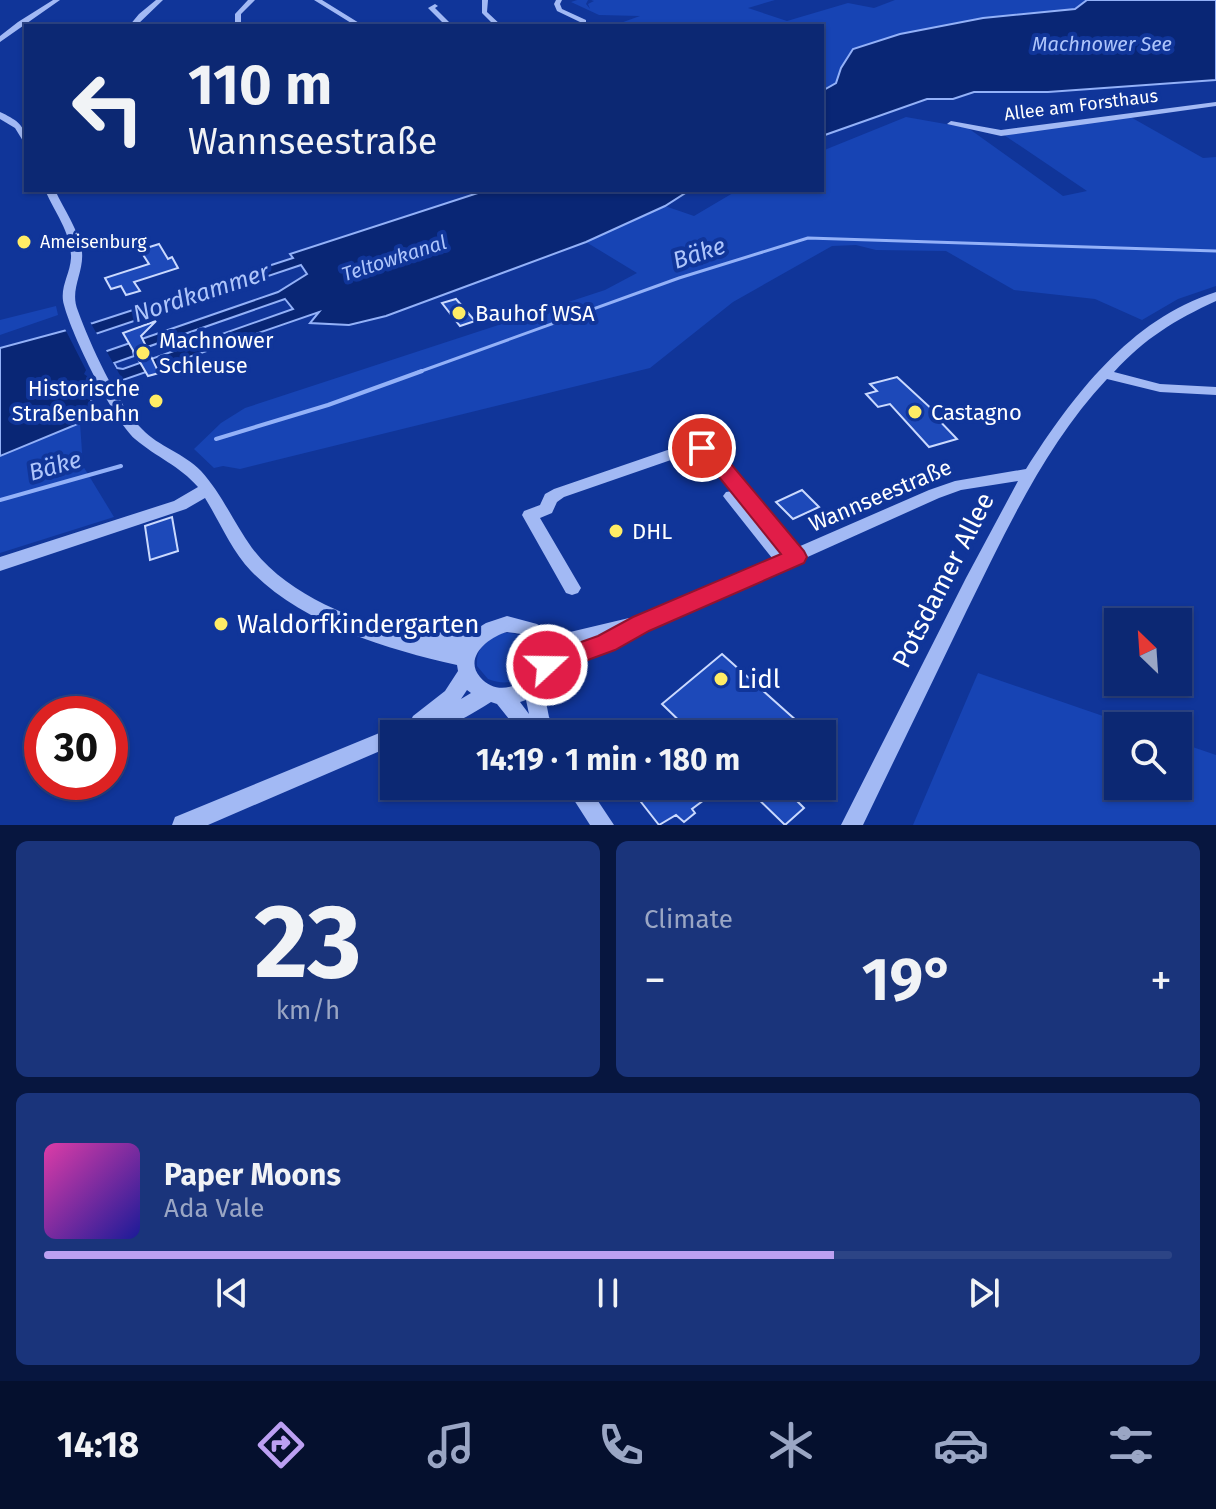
<!DOCTYPE html>
<html lang="en">
<head>
<meta charset="utf-8">
<style>
  :root { --surface:#0c2873; --page:#1a347b; --text:#f1f3f6; --muted:#9aa6c4; --line:#2c4485; --accent:#bca0f2 }
  body { margin:0; font-family:"Fira Sans",sans-serif; background:var(--page); color:var(--text); height:100vh; display:flex; flex-direction:column; font-size:30px; white-space:nowrap }
  * { box-sizing:border-box; margin:0 }
  p { font-size:26px; color:var(--muted) }
  .icon { flex:none; width:44px; height:44px; fill:none; stroke:currentColor; stroke-width:2; stroke-linecap:round; stroke-linejoin:round }
  .map { position:relative; height:825px; overflow:hidden }
  .drawer { display:flex; flex-direction:column; gap:16px; padding:16px; background:#07163f; flex:1 }
  .drawer>* { flex:none }
  .banner { position:absolute; left:24px; top:24px; width:800px; height:168px; border-radius:0px; box-shadow:0 2px 6px #0004,0 0 0 2px var(--line); background:#0c2873; color:var(--text); overflow:hidden }
  .needle { width:52px; rotate:335deg }
  .tools { position:absolute; left:1104px; top:608px; display:grid; gap:16px }
  .tools a { display:grid; place-items:center; width:88px; height:88px; border-radius:0px; background:var(--surface); box-shadow:0 2px 6px #0004,0 0 0 2px var(--line); font-size:40px }
  .speed { position:absolute; left:24px; top:696px; display:flex; gap:16px; font-size:40px; font-weight:700; text-align:center }
  .speed>* { display:grid; place-content:center; width:104px; height:104px; border-radius:50%; background:var(--surface); box-shadow:0 2px 6px #0004,0 0 0 2px var(--line); line-height:1 }
  .speed .limit { border:12px solid #d22; background:#fff; color:#111 }
  .pin { position:absolute; display:grid; place-items:center; width:68px; height:68px; color:#fff; margin:-34px; border:4px solid #fff; border-radius:50%; box-shadow:0 2px 8px #0007 }
  .me { position:absolute; width:88px; margin:-44px; rotate:69deg; stroke-linejoin:round; filter:drop-shadow(0 0 6px #0008) }
  .turn { display:flex; align-items:center; gap:28px; height:168px; padding:0 32px; font-size:36px }
  .turn .icon { width:104px; height:104px; stroke-width:2.5 }
  .turn b { display:block; font-size:56px; line-height:68px }
  .big { font-size:60px; font-weight:700; line-height:1.1 }
  .drawer .card { flex:1; display:flex; flex-direction:column; justify-content:center; gap:12px; min-width:0; padding:0 28px; border-radius:12px; background:var(--page) }
  .drawer .dial { align-items:center; gap:0 }
  .dial b { font-size:104px; line-height:1 }
  .song { display:flex; align-items:center; gap:24px }
  .cover { width:96px; height:96px; border-radius:12px; background:linear-gradient(135deg,hsl(320 70% 55%),hsl(240 70% 35%)) }
  .played { height:8px; border-radius:4px; background:linear-gradient(90deg,var(--accent) 70%,var(--line) 70%) }
  .keys { display:flex; justify-content:space-around; direction:ltr }
  .heat { display:flex; justify-content:space-between; align-items:center; font-size:44px; direction:ltr }
  .drawer .tiles { flex:1; display:grid; gap:16px; grid-template-columns:1fr 1fr }
  .card:last-child { grid-column:span 2 }
  .trip { position:absolute; left:380px; top:720px; width:456px; height:80px; border-radius:0px; background:var(--surface); box-shadow:0 2px 6px #0004,0 0 0 2px var(--line); font-weight:700; line-height:80px; text-align:center }
  .tabs { display:flex; height:128px; justify-content:space-around; align-items:center; background:#05102e; color:var(--muted) }
  .tabs .icon { width:56px; height:56px }
  .tabs .on { color:var(--accent) }
  .tabs b { font-size:36px; color:var(--text) }
  .map>svg:first-child { display:block }
  .green { fill:#1744b4 }
  .water { fill:#092675; stroke:#93b1f8; stroke-width:2; fill-rule:evenodd }
  .pier { fill:#103599 }
  .lines { fill:none; stroke-linecap:round; stroke-linejoin:round }
  .stream-far1 { stroke:#93b1f8; stroke-width:3 }
  .stream { stroke:#93b1f8; stroke-width:4 }
  .building { fill:#1d49b9; stroke:#cad9fe; stroke-width:2 }
  .minor { fill:#a2b9f4; fill-rule:evenodd }
  .route { fill:#e11d48; stroke:#92132f; stroke-width:2 }
  .poi-dot { fill:#ffec65; stroke:#103599; stroke-width:3 }
  .labels { text-anchor:middle; stroke-width:8; stroke-linejoin:round; paint-order:stroke }
  .far-street-label { font-size:18px; fill:#fff; stroke:#103599 }
  .far-poi-label { font-size:18px; fill:#fff; stroke:#103599; text-anchor:start }
  .far-water-label { font-size:20px; font-style:italic; fill:#aec5fb; stroke:#103599 }
  .poi-label { font-size:22px; fill:#fff; stroke:#103599; text-anchor:start }
  .street-label { font-size:22px; fill:#fff; stroke:#103599 }
  .water-label { font-size:24px; font-style:italic; fill:#aec5fb; stroke:#103599 }
  .near-street-label { font-size:26px; fill:#fff; stroke:#103599 }
  .near-poi-label { font-size:26px; fill:#fff; stroke:#103599; text-anchor:start }
</style>
</head>
<body>
<div class="map">
<svg width="1216" height="825" viewBox="0 0 1216 825">
  <rect width="100%" height="100%" fill="#103599"/>
  <path class="green" d="M577 0H588L586 4 590 9 588 4 594 1 591 0H775L748 8 787 21 848 3 874 8 895 0H1087L1075 9 983 18 900 34 853 50 841 68 836 83 822 91V26H612L640 16 599 15 571 2Z
    M1127 115 1203 158 1216 157V286L1178 299 1142 320 1095 299 1014 290 946 251 876 250 856 245 832 246 733 302 650 368 240 469 223 466 214 468 194 449 221 423 245 408 605 290 637 273 586 242 665 206 694 216 738 190H822V151L906 117 968 128 1063 196 1087 191 1001 133Z
    M56 306 58 315 0 335V320Z
    M80 423 83 466 114 517 0 553V456Z
    M502 633C518 632 530 637 536 653 534 679 510 688 488 679L477 666C476 647 486 641 502 633Z
    M978 673 1132 726H1118V786H1178V742L1216 755V825H913Z"/>
  <path class="water" d="M1087 0H1216V80L1048 92H974L953 99H927L822 136V91L836 83 841 68 853 49 900 34 983 18 1075 9Z
    M487 190H690L665 206 586 242 386 316 349 325 310 323 319 312 88 392 93 405 85 410 80 423 0 456V348L93 323 293 258 290 254ZM301 265 307 274 278 292 104 352 95 334ZM285 299 293 309 123 369 117 368 114 363 134 356 133 352Z"/>
  <path class="pier" d="M89 320 125 384 98 393 91 379 84 374 86 370 64 327Z"/>
  <g class="lines">
    <path class="stream-far1" d="M416 373 679 278 808 238 1216 251"/>
    <path class="stream" d="M216 439 328 405 422 371
      M0 500 121 466"/>
  </g>
  <path class="building" d="M159 244 168 259 172 257 178 268 134 282 140 291 126 295 121 286 111 289 105 278 149 264 140 250Z
    M456 299 475 321 460 326 442 303Z
    M156 321 141 336 159 373 148 376 123 333Z
    M897 377 935 412 932 413 957 439 929 447 890 404 878 407 866 394 877 391 870 384Z
    M802 490 819 507 793 519 776 502Z
    M172 517 178 551 150 560 145 526Z
    M722 654 789 714 812 734H693L662 704Z
    M662 786H706L712 794 692 809 695 813 684 822 676 815 659 825 641 802Z
    M745 786H782L804 808 785 825Z"/>
  <g class="lines">
    <path class="minor" d="M53 0H60L0 42V36L18 22Z
      M156 0H163L136 26H129L139 14Z
      M248 0H255L241 14V26H235V14Z
      M314 0H322L364 26H356Z
      M482 0H488L487 12 502 26H495L482 13Z
      M556 0H562L560 4 562 9 586 20V22L583 26H576L580 22 557 11 554 4Z
      M435 4 438 6 435 8 453 26H446L428 8Z
      M1216 102V106L1001 136 947 124 951 121 1001 130Z
      M0 112C15 119 26 125 26 142L23 141 15 128 0 119Z
      M45 190H55C64 210 79 230 82 252 84 273 69 290 78 311 90 344 117 404 142 429 159 447 184 453 201 471 222 494 234 523 252 548 288 596 354 619 409 637L416 633 473 631 486 623 507 616 537 624 549 634 570 632 629 618 633 620 772 558 726 500 723 496 726 492 733 491C722 477 711 458 694 452L564 497 557 502 552 513 540 518 581 588 578 593 572 595 566 593 522 515 524 511 540 505 545 494 554 489 688 443 707 444 719 453 798 547 929 490 955 481 1026 469C1072 397 1130 319 1216 292V301C1175 320 1145 338 1114 372L1160 384 1216 387V395L1160 392 1107 379C1045 445 1006 531 966 612 932 683 897 754 863 825H841L966 578 1018 481 961 490 939 498 647 629 612 649 553 671 543 687 549 717 558 734H521L497 704 491 702C454 725 438 734 394 734V745L208 825H172L175 817 411 720 413 716 445 691 458 671 457 665C386 649 303 624 251 571 231 550 220 522 205 498L186 509 0 571V557L174 501 198 487C180 466 156 457 135 439 113 419 72 336 64 305 59 288 70 275 71 258 72 234 54 211 45 190ZM507 632C513 633 521 633 526 636 562 656 509 711 480 677 463 657 489 637 507 632ZM574 647 556 653 555 649ZM467 690 471 693 461 699ZM526 700 529 714 520 702Z
      M565 786H588L614 825H590Z"/>
  </g>
  <path class="route" d="M702 442 721 452 804 551 807 557 804 563 649 631 615 650 547 675 539 672 535 665 539 657 598 636 633 617 781 554 707 462 692 448Z"/>
  <g class="poi-dot">
    <circle cx="24" cy="242" r="8"/>
    <circle cx="459" cy="313" r="8"/>
    <circle cx="143" cy="353" r="8"/>
    <circle cx="156" cy="401" r="8"/>
    <circle cx="915" cy="412" r="8"/>
    <circle cx="616" cy="531" r="8"/>
    <circle cx="221" cy="624" r="8"/>
    <circle cx="721" cy="679" r="8"/>
  </g>
  <g class="labels">
    <g class="far-street-label">
      <text transform="translate(1081 105) rotate(-7)" y="6">Allee am Forsthaus</text>
    </g>
    <g class="far-poi-label">
      <text x="40" y="248">Ameisenburg</text>
    </g>
    <g class="far-water-label">
      <text x="1102" y="51">Machnower See</text>
      <text transform="translate(394 258) rotate(-18)" y="7">Teltowkanal</text>
    </g>
    <g class="poi-label">
      <text x="475" y="321">Bauhof WSA</text>
      <text x="159" y="348">Machnower<tspan x="159" dy="25">Schleuse</tspan></text>
      <text x="140" y="396" text-anchor="end">Historische<tspan x="140" dy="25">Straßenbahn</tspan></text>
      <text x="931" y="420">Castagno</text>
      <text x="632" y="539">DHL</text>
    </g>
    <g class="street-label">
      <text transform="translate(880 495) rotate(-23)" y="8">Wannseestraße</text>
    </g>
    <g class="water-label">
      <text transform="translate(699 253) rotate(-18)" y="8">Bäke</text>
      <text transform="translate(201 293) rotate(-18)" y="8">Nordkammer</text>
      <text transform="translate(55 466) rotate(-16)" y="8">Bäke</text>
    </g>
    <g class="near-street-label">
      <text transform="translate(943 580) rotate(-63)" y="9">Potsdamer Allee</text>
    </g>
    <g class="near-poi-label">
      <text x="237" y="633">Waldorfkindergarten</text>
      <text x="737" y="688">Lidl</text>
    </g>
  </g>
</svg>
<div class="tools">
<a><svg class="needle" viewBox="-14 -14 28 28"><path d="M0-13l5 13h-10z" fill="#e53935"/><path d="M0 13l5-13h-10z" fill="#9aa6c4"/></svg></a>
<a><svg class="icon" aria-label="search" viewBox="0 0 24 24"><circle cx="10" cy="10" r="6"/><path d="M15 15l6 6"/></svg></a>
</div>
<div class="speed"><div class="limit">30</div></div>
<div class="pin" style="left:702px;top:448px;background:#d93025"><svg class="icon" aria-label="arrive" viewBox="0 0 24 24"><path d="M6 21V4h12l-3 4 3 4H6"/></svg></div>
<svg class="me" style="left:547px;top:665px" viewBox="-20 -20 40 40"><circle r="17" fill="#e11d48" stroke="#fff" stroke-width="3"/><path d="M0-11L8 9 0 5-8 9z" fill="#fff"/></svg>
<div class="trip">14:19 · 1 min · 180 m</div>
<div class="banner">
<div class="turn"><svg class="icon" aria-label="left" viewBox="0 0 24 24"><path d="M17 20v-9H6M10 6l-5 5 5 5"/></svg><div><b>110 m</b>Wannseestraße</div></div>
</div>
</div>
<section class="drawer">
<div class="tiles">
<div class="card dial"><b>23</b><p>km/h</p></div>
<div class="card"><p>Climate</p>
<div class="heat"><a>−</a><b class="big">19°</b><a>+</a></div>
</div>
<div class="card">
<div class="song"><i class="cover"></i><div><b>Paper Moons</b><p>Ada Vale</p></div></div>
<div class="played"></div>
<div class="keys"><svg class="icon" aria-label="previous" viewBox="0 0 24 24"><path d="M18 5L8 12l10 7zM5 5v14"/></svg><svg class="icon" aria-label="pause" viewBox="0 0 24 24"><path d="M8 5v14M16 5v14"/></svg><svg class="icon" aria-label="next" viewBox="0 0 24 24"><path d="M6 5l10 7-10 7zM19 5v14"/></svg></div>
</div>
</div>
</section>
<nav class="tabs">
<b>14:18</b>
<svg class="icon on" aria-label="directions" viewBox="0 0 24 24"><path d="M12 3l9 9-9 9-9-9zM9 14v-3h6M13 9l2 2-2 2"/></svg>
<svg class="icon" aria-label="music" viewBox="0 0 24 24"><path d="M9 18V5l10-2v13"/><circle cx="6" cy="18" r="3"/><circle cx="16" cy="16" r="3"/></svg>
<svg class="icon" aria-label="phone" viewBox="0 0 24 24"><path d="M5 4h4l2 5-3 2q2 4 5 5l2-3 5 2v4C11 20 4 13 5 4z"/></svg>
<svg class="icon" aria-label="climate" viewBox="0 0 24 24"><path d="M12 3v18M4 7l16 10M4 17L20 7"/></svg>
<svg class="icon" aria-label="car" viewBox="0 0 24 24"><path d="M5 17H2v-5l4-1 3-4h7l3 4 3 1v5h-3M9 17h6M6 11h13"/><circle cx="7" cy="17" r="2"/><circle cx="17" cy="17" r="2"/></svg>
<svg class="icon" aria-label="filters" viewBox="0 0 24 24"><path d="M4 7h16M4 17h16"/><circle cx="9" cy="7" r="2"/><circle cx="15" cy="17" r="2"/></svg>
</nav>
</body>
</html>
